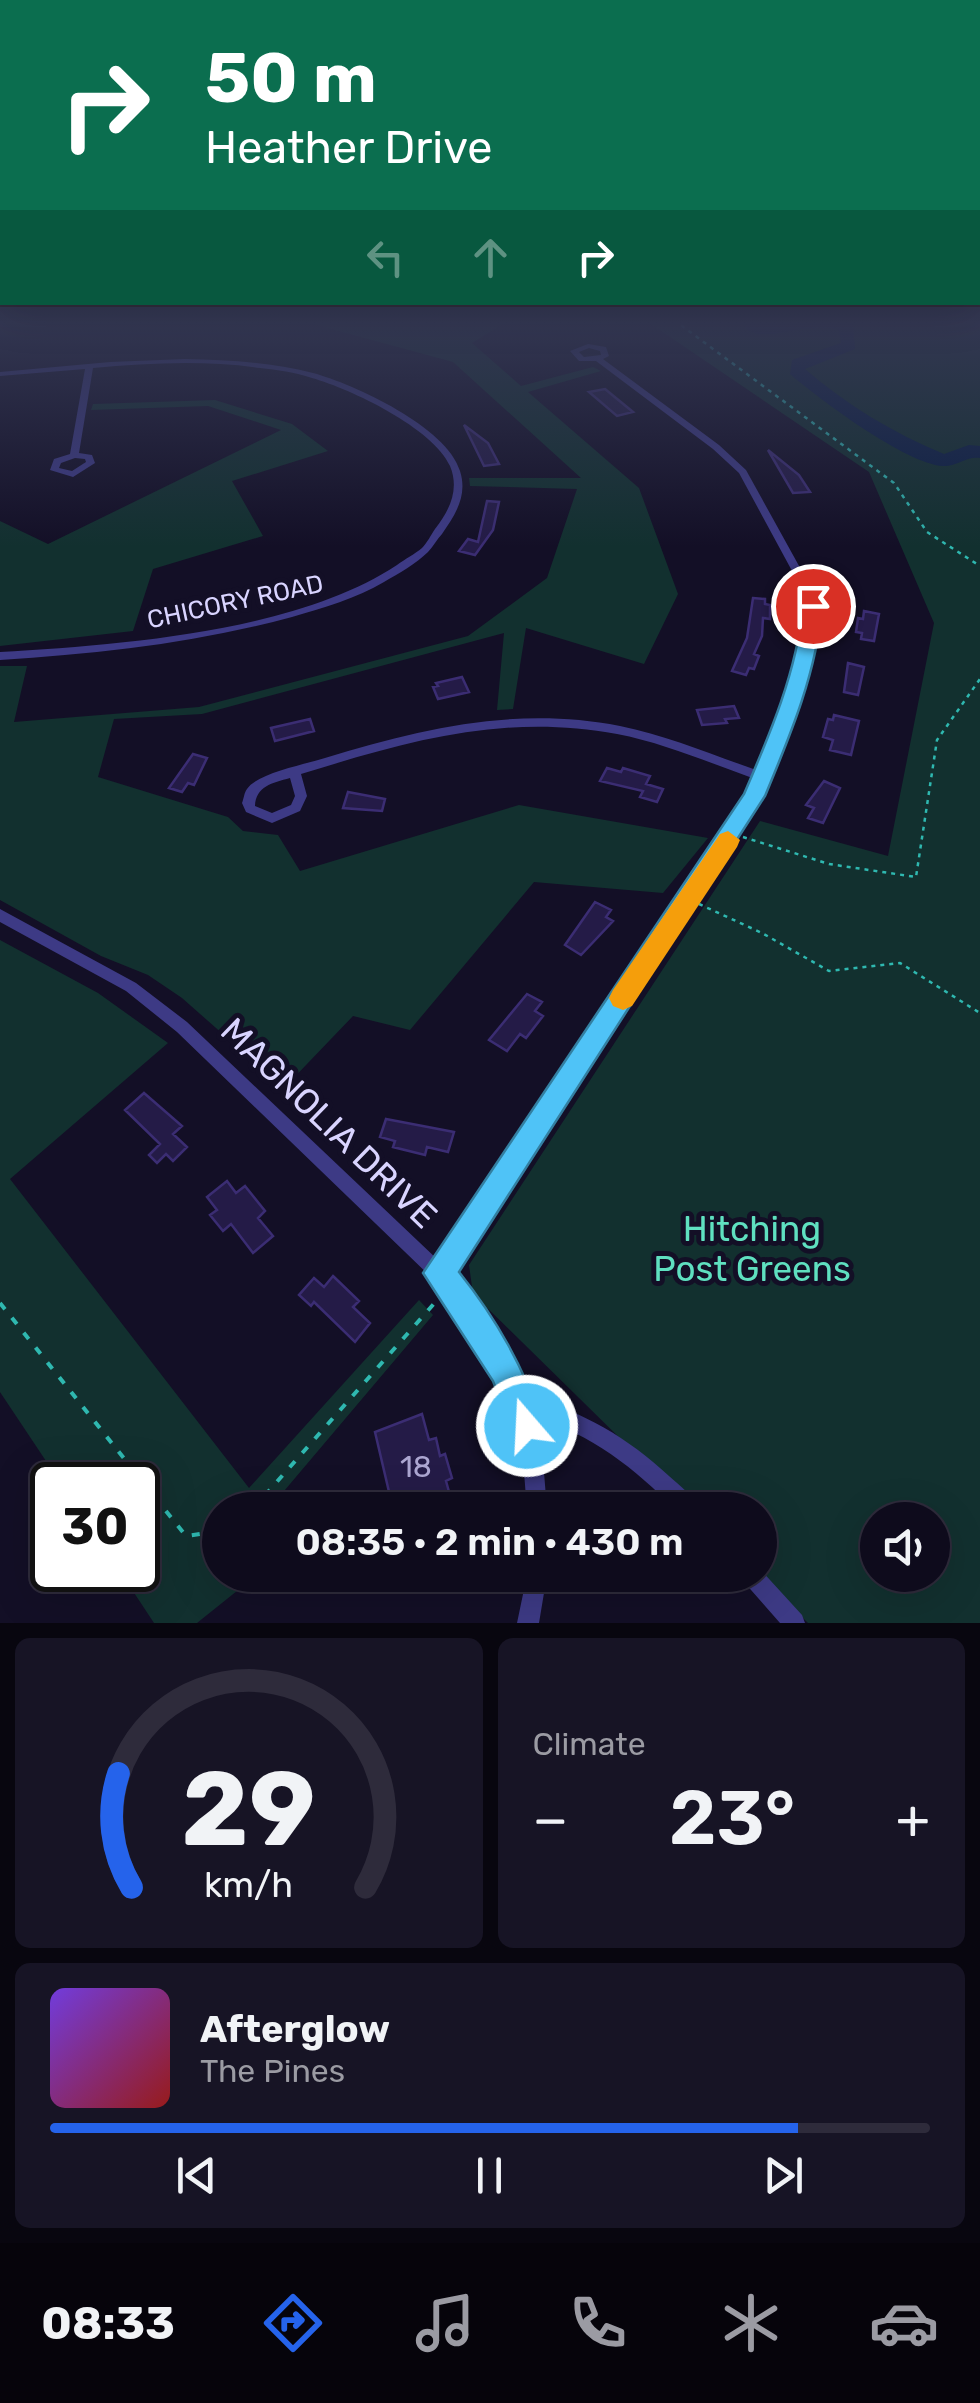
<!DOCTYPE html>
<html lang="en">
<head>
<meta charset="utf-8">
<style>
  :root { --surface:#0e0b1c; --page:#171425; --text:#f1f3f6; --muted:#9b9ba3; --line:#2e2b3b; --accent:#2563eb }
  body { margin:0; font-family:Rubik,sans-serif; background:var(--page); color:var(--text); height:100vh; display:flex; flex-direction:column; font-size:38px; white-space:nowrap }
  * { box-sizing:border-box; margin:0 }
  p { font-size:32px; color:var(--muted) }
  .icon { flex:none; width:55px; height:55px; fill:none; stroke:currentColor; stroke-width:2; stroke-linecap:round; stroke-linejoin:round }
  .map { position:relative; height:1623px; overflow:hidden }
  .panel { display:flex; flex-direction:column; gap:15px; padding:15px; background:#08060f; flex:1 }
  .panel>* { flex:none }
  .hud { position:absolute; left:0px; top:0px; width:980px; height:305px; box-shadow:0 10px 40px #0002,0 0 0 2px var(--line); background:#0b6e4f; color:#fff; overflow:hidden }
  .buttons { position:absolute; left:860px; top:1502px; display:grid; gap:20px }
  .buttons a { display:grid; place-items:center; width:90px; height:90px; border-radius:50%; background:var(--surface); box-shadow:0 10px 40px #0002,0 0 0 2px var(--line); font-size:50px }
  .speed { position:absolute; left:30px; top:1462px; display:flex; gap:20px; font-size:50px; font-weight:700; text-align:center }
  .speed>* { display:grid; place-content:center; width:130px; height:130px; border-radius:50%; background:var(--surface); box-shadow:0 10px 40px #0002,0 0 0 2px var(--line); line-height:1 }
  .speed .limit { border:5px solid #111; border-radius:15px; background:#fff; color:#111 }
  .pin { position:absolute; display:grid; place-items:center; width:85px; height:85px; color:#fff; margin:-42px; border:5px solid #fff; border-radius:50%; box-shadow:0 2px 10px #0007 }
  .me { position:absolute; width:110px; margin:-55px; rotate:341deg; stroke-linejoin:round; filter:drop-shadow(0 0 8px #0008) }
  .turn { display:flex; align-items:center; gap:35px; height:210px; padding:0 40px; font-size:45px }
  .turn .icon { width:130px; height:130px; stroke-width:2.5 }
  .turn b { display:block; font-size:70px; line-height:85px }
  .lanes { display:flex; align-items:center; height:95px; padding:0 40px; background:#0003; justify-content:center; gap:50px; direction:ltr }
  .lanes .off { opacity:.35 }
  .big { font-size:75px; font-weight:600; line-height:1.1 }
  .panel .tile { flex:1; display:flex; flex-direction:column; justify-content:center; gap:15px; min-width:0; padding:0 35px; border-radius:15px; background:var(--page) }
  .panel .dial { align-items:center; gap:0 }
  .dial svg { height:260px; overflow:visible; fill:none; stroke:var(--line); stroke-width:7; stroke-linecap:round; text-anchor:middle }
  .dial text { fill:var(--text); stroke:none }
  .song { display:flex; align-items:center; gap:30px }
  .cover { width:120px; height:120px; border-radius:15px; background:linear-gradient(135deg,hsl(260 70% 55%),hsl(0 70% 35%)) }
  .played { height:10px; border-radius:5px; background:linear-gradient(90deg,var(--accent) 85%,var(--line) 85%) }
  .keys { display:flex; justify-content:space-around; direction:ltr }
  .heat { display:flex; justify-content:space-between; align-items:center; font-size:55px; direction:ltr }
  .panel .tiles { flex:1; display:grid; gap:15px; grid-template-columns:1fr 1fr }
  .tile:last-child { grid-column:span 2 }
  .trip { position:absolute; left:202px; top:1492px; width:575px; height:100px; border-radius:50px; background:var(--surface); box-shadow:0 10px 40px #0002,0 0 0 2px var(--line); font-weight:600; line-height:100px; text-align:center }
  .tabs { display:flex; height:160px; justify-content:space-around; align-items:center; background:#06040b; color:var(--muted) }
  .tabs .icon { width:70px; height:70px }
  .tabs .selected { color:var(--accent) }
  .tabs b { font-size:45px; color:var(--text) }
  .map>svg:first-child { display:block }
  .green { fill:#12302f; fill-rule:evenodd }
  .lines { fill:none; stroke-linecap:round; stroke-linejoin:round }
  .river { fill:#0a1f44; fill-rule:evenodd }
  .building { fill:#241b47; stroke:#3b2d73; stroke-width:2.5 }
  .path-far1 { stroke:#2fb8b0; stroke-width:2.5; stroke-dasharray:4 5; stroke-linecap:butt }
  .path { stroke:#2fb8b0; stroke-width:4; stroke-dasharray:8 11; stroke-linecap:butt }
  .street { fill:#3d3a85; fill-rule:evenodd }
  .route { fill:#4fc3f7; stroke:#337fa1; stroke-width:2.5 }
  .slow { fill:#f59e0b }
  .labels { text-anchor:middle; stroke-width:10; stroke-linejoin:round; paint-order:stroke }
  .far-street-label { font-size:25px; fill:#d9d4ff; stroke:#130f26 }
  .near-number-label { font-size:30px; fill:#aca6d1 }
  .near-street-label { font-size:35px; fill:#d9d4ff; stroke:#130f26 }
  .near-park-label { font-size:35px; fill:#5fe0c0; stroke:#130f26 }
</style>
</head>
<body>
<div class="map">
<svg width="980" height="1623" viewBox="0 0 980 1623">
  <rect width="100%" height="100%" fill="#130f26"/>
  <path class="green" d="M298 320H509L472 343 521 386 593 367 601 371 528 392 639 488 678 594 644 664 526 628 513 709 497 710 504 633 202 714 114 719 98 777 228 817 243 831 278 835 300 871 519 805 708 838 663 893 534 882 410 1030 353 1016 284 1088 182 998 148 975 101 956 0 900V666H27L14 722 199 707 468 636 547 578 577 489 470 486 469 478H581L453 362Z
    M645 320H980V1623H808L759 1575 760 1510H693L473 1294 469 1265 760 821 888 856 934 623 869 472ZM878 1520H932V1575H878Z
    M215 400 292 424 328 451 232 481 263 536 153 569 133 631 0 646V521L48 544 281 430 208 406 91 410 93 404Z
    M0 940 98 993 168 1043 10 1179 249 1488 419 1300 433 1315 268 1510H220V1575H257L197 1623H154L119 1570H138V1485H62L0 1392Z"/>
  <g class="lines">
    <path class="river" d="M746 320H762V324L797 320 853 324 855 349 805 369C847 405 893 433 944 454L969 445 980 446V458C966 456 956 467 943 466 906 464 819 399 790 374L792 360 841 343 839 330C806 320 770 344 746 329Z"/>
  </g>
  <path class="building" d="M605 389 633 412 617 416 589 392Z
    M464 425 488 443 499 464 484 466Z
    M768 450 799 475 810 492 793 493Z
    M487 501 499 502 493 530 475 555 459 551 468 539 478 542Z
    M753 598 765 599V604L770 605V619L763 618 762 636 754 654 759 656 754 669 749 668 746 675 732 671 747 638Z
    M864 611 879 614 874 641 861 639 862 633 856 632 858 618 863 619Z
    M848 663 864 667 858 695 844 692Z
    M462 677 469 692 438 699 433 687 438 686 436 683Z
    M734 706 739 718 725 719 727 723 702 725 697 710Z
    M834 715 859 721 851 755 830 750 833 740 823 737 828 719 833 720Z
    M310 719 314 731 275 741 271 728Z
    M193 754 207 758 194 785 188 783 182 792 169 788Z
    M607 768 621 772 623 768 650 776 646 784 663 789 657 802 640 797 643 791 600 781Z
    M824 781 840 788 823 823 808 818 814 808 806 805Z
    M348 792 385 799 382 811 343 808Z
    M595 902 611 910 606 917 613 921 581 955 565 945Z
    M527 994 542 1002 535 1011 543 1016 526 1038 520 1034 507 1051 489 1040Z
    M144 1093 182 1126 173 1134 187 1147 173 1161 166 1154 157 1163 149 1155 160 1144 125 1110Z
    M386 1119 454 1132 448 1152 427 1147 425 1155 393 1147 395 1141 380 1137Z
    M227 1181 236 1193 245 1186 265 1211 258 1218 273 1236 253 1253 231 1224 223 1231 210 1215 217 1210 207 1197Z
    M333 1276 359 1301 353 1307 370 1323 355 1342 314 1302 311 1306 299 1295 314 1278 324 1287Z
    M422 1414 429 1440 436 1438 440 1456 445 1454 452 1478 446 1481 451 1499 424 1510H405L401 1492 390 1496 375 1432Z"/>
  <g class="lines">
    <path class="path-far1" d="M674 320 894 483 927 532 980 566
      M743 837 829 864 916 877 937 740 980 679
      M699 904 762 933 829 971 900 963 980 1013"/>
    <path class="path" d="M0 1303 186 1536 220 1531
      M252 1510 439 1298"/>
    <path class="street" d="M588 344 606 347 609 356 603 359 719 445 746 470 814 593 818 621 815 636 779 755 748 818 450 1273 499 1338 528 1397C583 1411 628 1438 669 1476 680 1486 694 1496 700 1510H676C635 1469 591 1433 535 1418L542 1447 547 1510H527L522 1447 513 1407 485 1352 433 1279 177 1032 126 991 0 922V909L136 983 187 1022 438 1260 739 813 755 779C710 763 664 743 617 734 503 713 409 741 301 774L307 796 300 811 272 823 246 812 242 803C244 798 244 793 247 789 257 773 307 764 325 758 423 728 517 706 620 726 668 736 713 755 759 771L767 755 805 636 808 621 804 593 739 473 713 449 596 361H579L570 351ZM589 348 600 351 601 355 584 357 579 352ZM290 778 295 796 291 805 272 813 255 806C256 786 272 783 290 778Z
      M185 359C228 360 271 362 313 373 354 384 447 427 460 471 468 496 455 515 442 534 437 539 433 547 428 552 417 563 398 574 384 582 357 598 323 608 292 617 197 643 99 654 0 660V652C120 645 296 632 397 565 405 559 415 554 422 548 427 543 431 535 435 529 449 511 460 490 450 466 433 428 351 389 312 378 295 372 277 370 260 368 204 360 148 363 93 368L79 453 92 455 95 463 73 477 50 470 54 459 70 454 85 369 0 376V372L110 362ZM75 458 85 459 86 462 72 471 59 468 61 463Z
      M760 1569 802 1615 805 1623H780L744 1582 741 1575H760Z
      M527 1575H547L539 1623H517Z"/>
  </g>
  <linearGradient id="sky" x2="0" y2="1"><stop stop-color="#0a0815"/><stop offset="0.59" stop-color="#333752"/><stop offset="1" stop-color="#333752" stop-opacity="0"/></linearGradient>
  <rect width="980" height="547" fill="url(#sky)"/>
  <path class="route" d="M813 601 822 606C817 672 790 736 765 796L459 1272C499 1322 522 1366 545 1426L539 1439 527 1444 515 1439 493 1381 423 1273 744 794C770 734 797 671 803 606Z"/>
  <path class="slow" d="M728 831 740 840 737 847 632 1006 623 1010 613 1006 609 998 613 990 720 834Z"/>
  <g class="labels">
    <g class="far-street-label">
      <text transform="translate(235 601) rotate(-12)" y="9">CHICORY ROAD</text>
    </g>
    <g class="near-number-label">
      <text x="416" y="1477">18</text>
    </g>
    <g class="near-street-label">
      <text transform="translate(329 1123) rotate(44)" y="12">MAGNOLIA DRIVE</text>
    </g>
    <g class="near-park-label">
      <text x="752" y="1241">Hitching<tspan x="752" dy="40">Post Greens</tspan></text>
    </g>
  </g>
</svg>
<div class="buttons">
<a><svg class="icon" aria-label="sound" viewBox="0 0 24 24"><path d="M4 9h4l5-4v14l-5-4H4zM17 9q2 3 0 6"/></svg></a>
</div>
<div class="speed"><div class="limit">30</div></div>
<div class="pin" style="left:813px;top:606px;background:#d93025"><svg class="icon" aria-label="arrive" viewBox="0 0 24 24"><path d="M6 21V4h12l-3 4 3 4H6"/></svg></div>
<svg class="me" style="left:527px;top:1426px" viewBox="-20 -20 40 40"><circle r="17" fill="#4fc3f7" stroke="#fff" stroke-width="3"/><path d="M0-11L8 9 0 5-8 9z" fill="#fff"/></svg>
<div class="trip">08:35 · 2 min · 430 m</div>
<div class="hud">
<div class="turn"><svg class="icon" aria-label="right" viewBox="0 0 24 24"><path d="M7 20v-9h11M14 6l5 5-5 5"/></svg><div><b>50 m</b>Heather Drive</div></div>
<div class="lanes"><svg class="icon off" aria-label="left" viewBox="0 0 24 24"><path d="M17 20v-9H6M10 6l-5 5 5 5"/></svg><svg class="icon off" aria-label="ahead" viewBox="0 0 24 24"><path d="M12 20V5M6 11l6-6 6 6"/></svg><svg class="icon" aria-label="right" viewBox="0 0 24 24"><path d="M7 20v-9h11M14 6l5 5-5 5"/></svg></div>
</div>
</div>
<section class="panel">
<div class="tiles">
<div class="tile dial"><svg viewBox="0 0 100 80">
<path d="M14 69A42 42 0 1 1 86 69"/>
<path d="M14 69A42 42 0 0 1 10 34" stroke="#2563eb"/>
<text x="50" y="56" font-size="32" font-weight="700">29</text>
<text x="50" y="72" font-size="11">km/h</text>
</svg></div>
<div class="tile"><p>Climate</p>
<div class="heat"><a>−</a><b class="big">23°</b><a>+</a></div>
</div>
<div class="tile">
<div class="song"><i class="cover"></i><div><b>Afterglow</b><p>The Pines</p></div></div>
<div class="played"></div>
<div class="keys"><svg class="icon" aria-label="previous" viewBox="0 0 24 24"><path d="M18 5L8 12l10 7zM5 5v14"/></svg><svg class="icon" aria-label="pause" viewBox="0 0 24 24"><path d="M8 5v14M16 5v14"/></svg><svg class="icon" aria-label="next" viewBox="0 0 24 24"><path d="M6 5l10 7-10 7zM19 5v14"/></svg></div>
</div>
</div>
</section>
<nav class="tabs">
<b>08:33</b>
<svg class="icon selected" aria-label="directions" viewBox="0 0 24 24"><path d="M12 3l9 9-9 9-9-9zM9 14v-3h6M13 9l2 2-2 2"/></svg>
<svg class="icon" aria-label="music" viewBox="0 0 24 24"><path d="M9 18V5l10-2v13"/><circle cx="6" cy="18" r="3"/><circle cx="16" cy="16" r="3"/></svg>
<svg class="icon" aria-label="phone" viewBox="0 0 24 24"><path d="M5 4h4l2 5-3 2q2 4 5 5l2-3 5 2v4C11 20 4 13 5 4z"/></svg>
<svg class="icon" aria-label="climate" viewBox="0 0 24 24"><path d="M12 3v18M4 7l16 10M4 17L20 7"/></svg>
<svg class="icon" aria-label="car" viewBox="0 0 24 24"><path d="M5 17H2v-5l4-1 3-4h7l3 4 3 1v5h-3M9 17h6M6 11h13"/><circle cx="7" cy="17" r="2"/><circle cx="17" cy="17" r="2"/></svg>
</nav>
</body>
</html>
